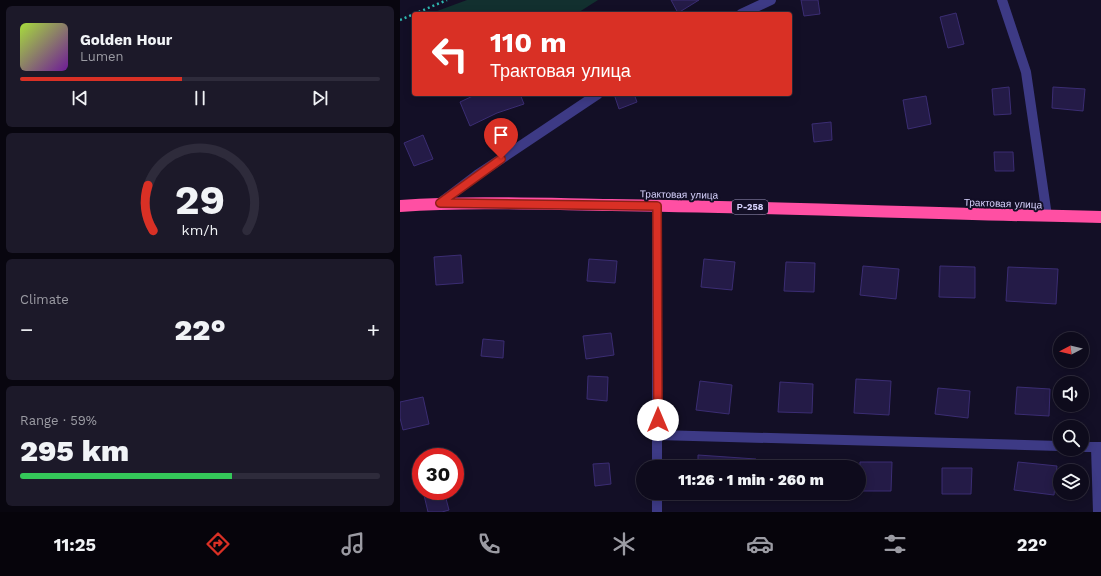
<!DOCTYPE html>
<html lang="en">
<head>
<meta charset="utf-8">
<style>
  :root { --surface:#0e0b1c; --page:#1c1929; --text:#f1f3f6; --muted:#9b9ba3; --line:#2e2b3b; --accent:#d93025 }
  body { margin:0; font-family:"Work Sans",sans-serif; background:var(--page); color:var(--text); height:100vh; display:flex; flex-direction:column; font-size:15px; white-space:nowrap }
  * { box-sizing:border-box; margin:0 }
  p { font-size:13px; color:var(--muted) }
  .icon { flex:none; width:22px; height:22px; fill:none; stroke:currentColor; stroke-width:2; stroke-linecap:round; stroke-linejoin:round }
  .map { position:relative; flex:1; overflow:hidden }
  .sheet { display:flex; flex-direction:column; gap:6px; padding:6px; background:#08060f; width:400px }
  .sheet>* { flex:none }
  .top-card { position:absolute; left:12px; top:12px; width:380px; height:84px; border-radius:4px; box-shadow:0 2px 10px #0003,0 0 0 1px var(--line); background:#d93025; color:#fff; overflow:hidden }
  .needle { width:26px; rotate:263deg }
  .controls { position:absolute; left:653px; top:332px; display:grid; gap:8px }
  .controls a { display:grid; place-items:center; width:36px; height:36px; border-radius:50%; background:var(--surface); box-shadow:0 2px 10px #0003,0 0 0 1px var(--line); font-size:20px }
  .speed { position:absolute; left:12px; top:448px; display:flex; gap:8px; font-size:20px; font-weight:700; text-align:center }
  .speed>* { display:grid; place-content:center; width:52px; height:52px; border-radius:50%; background:var(--surface); box-shadow:0 2px 10px #0003,0 0 0 1px var(--line); line-height:1 }
  .speed .limit { border:6px solid #d22; background:#fff; color:#111 }
  .pin { position:absolute; display:grid; place-items:center; width:34px; height:34px; color:#fff; margin:-41px -17px; border-radius:50% 50% 50% 0; rotate:-45deg; box-shadow:0 0 4px #0007 }
  .pin .icon { rotate:45deg }
  .me { position:absolute; width:44px; margin:-22px; rotate:0deg; stroke-linejoin:round; filter:drop-shadow(0 0 3px #0008) }
  .turn { display:flex; align-items:center; gap:14px; height:84px; padding:0 12px; font-size:18px }
  .turn .icon { width:52px; height:52px; stroke-width:2.5 }
  .turn b { display:block; font-size:28px; line-height:34px }
  .big { font-size:30px; font-weight:800; line-height:1.1 }
  .sheet .tile { flex:1; display:flex; flex-direction:column; justify-content:center; gap:6px; min-width:0; padding:0 14px; border-radius:6px; background:var(--page) }
  .sheet .dial { align-items:center; gap:0 }
  .dial svg { height:104px; overflow:visible; fill:none; stroke:var(--line); stroke-width:7; stroke-linecap:round; text-anchor:middle }
  .dial text { fill:var(--text); stroke:none }
  .song { display:flex; align-items:center; gap:12px }
  .cover { width:48px; height:48px; border-radius:6px; background:linear-gradient(135deg,hsl(80 70% 55%),hsl(280 70% 35%)) }
  .played { height:4px; border-radius:2px; background:linear-gradient(90deg,var(--accent) 45%,var(--line) 45%) }
  .keys { display:flex; justify-content:space-around; direction:ltr }
  .heat { display:flex; justify-content:space-between; align-items:center; font-size:22px; direction:ltr }
  .charge { height:6px; border-radius:3px; background:linear-gradient(90deg,#34c759 59%,var(--line) 0) }
  .trip { position:absolute; left:236px; top:460px; width:230px; height:40px; border-radius:20px; background:var(--surface); box-shadow:0 2px 10px #0003,0 0 0 1px var(--line); font-weight:800; line-height:40px; text-align:center }
  .tabs { display:flex; height:64px; justify-content:space-around; align-items:center; background:#06040b; color:var(--muted) }
  .tabs .icon { width:28px; height:28px }
  .tabs .selected { color:var(--accent) }
  .tabs b { font-size:18px; color:var(--text) }
  main { display:flex; flex:1; min-height:0 }
  .map>svg:first-child { display:block }
  .green { fill:#12302f }
  .building { fill:#241b47; stroke:#3b2d73 }
  .lines { fill:none; stroke-linecap:round; stroke-linejoin:round }
  .path { stroke:#2fb8b0; stroke-width:2.5; stroke-dasharray:2 3; stroke-linecap:butt }
  .minor { stroke:#3d3a85; stroke-width:10 }
  .highway { stroke:#ff4fa3; stroke-width:12 }
  .route-casing { stroke:#8d1f18; stroke-width:10 }
  .route { stroke:#d93025; stroke-width:7 }
  .labels { text-anchor:middle; stroke-width:4; stroke-linejoin:round; paint-order:stroke }
  .shield { fill:#130f26; stroke:#9e99be; stroke-width:1 }
  .shield-label { font-size:9px; font-weight:bold; fill:#d9d4ff }
  .street-label { font-size:10px; fill:#d9d4ff; stroke:#130f26 }
</style>
</head>
<body>
<main>
<section class="sheet">
<div class="tile">
<div class="song"><i class="cover"></i><div><b>Golden Hour</b><p>Lumen</p></div></div>
<div class="played"></div>
<div class="keys"><svg class="icon" aria-label="previous" viewBox="0 0 24 24"><path d="M18 5L8 12l10 7zM5 5v14"/></svg><svg class="icon" aria-label="pause" viewBox="0 0 24 24"><path d="M8 5v14M16 5v14"/></svg><svg class="icon" aria-label="next" viewBox="0 0 24 24"><path d="M6 5l10 7-10 7zM19 5v14"/></svg></div>
</div>
<div class="tile dial"><svg viewBox="0 0 100 80">
<path d="M14 69A42 42 0 1 1 86 69"/>
<path d="M14 69A42 42 0 0 1 10 34" stroke="#d93025"/>
<text x="50" y="56" font-size="32" font-weight="700">29</text>
<text x="50" y="72" font-size="11">km/h</text>
</svg></div>
<div class="tile"><p>Climate</p>
<div class="heat"><a>−</a><b class="big">22°</b><a>+</a></div>
</div>
<div class="tile"><p>Range · 59%</p><b class="big">295 km</b><div class="charge"></div></div>
</section>
<div class="map">
<svg width="701" height="512" viewBox="0 0 701 512">
  <rect width="100%" height="100%" fill="#130f26"/>
  <path class="green" d="M67 0H198L176 14H29Z"/>
  <path class="building" d="M271 0H299L278 13Z
    M401 0H418L420 14 404 16Z
    M556 13 564 44 548 48 540 17Z
    M609 87 611 114 594 115 592 89Z
    M653 87 685 89 683 111 652 108Z
    M77 94H120L124 104 97 113 70 126 60 102Z
    M214 94H234L237 102 219 109Z
    M526 96 531 124 508 129 503 100Z
    M431 122 432 140 414 142 412 124Z
    M23 135 33 159 14 166 4 143Z
    M594 152H613L614 171H595Z
    M61 255 63 283 36 285 34 257Z
    M189 259 217 261 215 283 187 281Z
    M304 259 335 262 332 290 301 287Z
    M386 262 415 263 414 292 384 291Z
    M463 266 499 269 496 299 460 295Z
    M540 266 575 267V298L539 297Z
    M608 267 658 269 656 304 606 301Z
    M211 333 214 355 186 359 183 336Z
    M83 339 104 341 103 358 81 356Z
    M188 376 208 377 207 401 187 399Z
    M456 379 491 381 489 415 454 413Z
    M300 381 332 385 329 414 296 410Z
    M380 382 413 384 412 413 378 412Z
    M617 387 650 389 649 416 615 414Z
    M538 388 570 391 568 418 535 414Z
    M23 397 29 424 3 430 0 418V402Z
    M298 455 356 459V467H298Z
    M460 462H492L491 491H459Z
    M618 462 657 466 654 495 614 490Z
    M209 463 211 484 195 486 193 464Z
    M542 468H572L571 494H542Z
    M23 491H44L49 510 42 512H28Z"/>
  <g class="lines">
    <path class="path" d="M14 14 47 0
      M0 20 14 14"/>
    <path class="minor" d="M602 0 626 72 647 216
      M341 14 371 0
      M40 203 77 175 198 94
      M257 205V467
      M258 435 660 446
      M682 447H701
      M696 447 698 512
      M257 512V493"/>
    <path class="highway" d="M0 206C70 201 141 204 211 205 375 207 538 214 701 217"/>
  </g>
  <g class="lines">
    <g class="route-casing">
      <path id="route" d="M101 159 40 203 257 206 258 420"/>
    </g>
    <use href="#route" class="route"/>
  </g>
  <g class="labels">
    <rect class="shield" x="332" y="200" width="36" height="14" rx="3"/>
    <g class="shield-label">
      <text x="350" y="210">Р-258</text>
    </g>
    <g class="street-label">
      <text transform="translate(279 194) rotate(1)" y="4">Трактовая улица</text>
      <text transform="translate(603 203) rotate(2)" y="4">Трактовая улица</text>
    </g>
  </g>
</svg>
<div class="controls">
<a><svg class="needle" viewBox="-14 -14 28 28"><path d="M0-13l5 13h-10z" fill="#e53935"/><path d="M0 13l5-13h-10z" fill="#9b9ba3"/></svg></a>
<a><svg class="icon" aria-label="sound" viewBox="0 0 24 24"><path d="M4 9h4l5-4v14l-5-4H4zM17 9q2 3 0 6"/></svg></a>
<a><svg class="icon" aria-label="search" viewBox="0 0 24 24"><circle cx="10" cy="10" r="6"/><path d="M15 15l6 6"/></svg></a>
<a><svg class="icon" aria-label="layers" viewBox="0 0 24 24"><path d="M12 4l9 5-9 5-9-5zM3 14l9 5 9-5"/></svg></a>
</div>
<div class="speed"><div class="limit">30</div></div>
<div class="pin" style="left:101px;top:159px;background:#d93025"><svg class="icon" aria-label="arrive" viewBox="0 0 24 24"><path d="M6 21V4h12l-3 4 3 4H6"/></svg></div>
<svg class="me" style="left:258px;top:420px" viewBox="-20 -20 40 40"><circle r="19" fill="#fff"/><path d="M0-13L10 11 0 6-10 11z" fill="#d93025"/></svg>
<div class="trip">11:26 · 1 min · 260 m</div>
<div class="top-card">
<div class="turn"><svg class="icon" aria-label="left" viewBox="0 0 24 24"><path d="M17 20v-9H6M10 6l-5 5 5 5"/></svg><div><b>110 m</b>Трактовая улица</div></div>
</div>
</div>
</main>
<nav class="tabs">
<b>11:25</b>
<svg class="icon selected" aria-label="directions" viewBox="0 0 24 24"><path d="M12 3l9 9-9 9-9-9zM9 14v-3h6M13 9l2 2-2 2"/></svg>
<svg class="icon" aria-label="music" viewBox="0 0 24 24"><path d="M9 18V5l10-2v13"/><circle cx="6" cy="18" r="3"/><circle cx="16" cy="16" r="3"/></svg>
<svg class="icon" aria-label="phone" viewBox="0 0 24 24"><path d="M5 4h4l2 5-3 2q2 4 5 5l2-3 5 2v4C11 20 4 13 5 4z"/></svg>
<svg class="icon" aria-label="climate" viewBox="0 0 24 24"><path d="M12 3v18M4 7l16 10M4 17L20 7"/></svg>
<svg class="icon" aria-label="car" viewBox="0 0 24 24"><path d="M5 17H2v-5l4-1 3-4h7l3 4 3 1v5h-3M9 17h6M6 11h13"/><circle cx="7" cy="17" r="2"/><circle cx="17" cy="17" r="2"/></svg>
<svg class="icon" aria-label="filters" viewBox="0 0 24 24"><path d="M4 7h16M4 17h16"/><circle cx="9" cy="7" r="2"/><circle cx="15" cy="17" r="2"/></svg>
<b>22°</b>
</nav>
</body>
</html>
